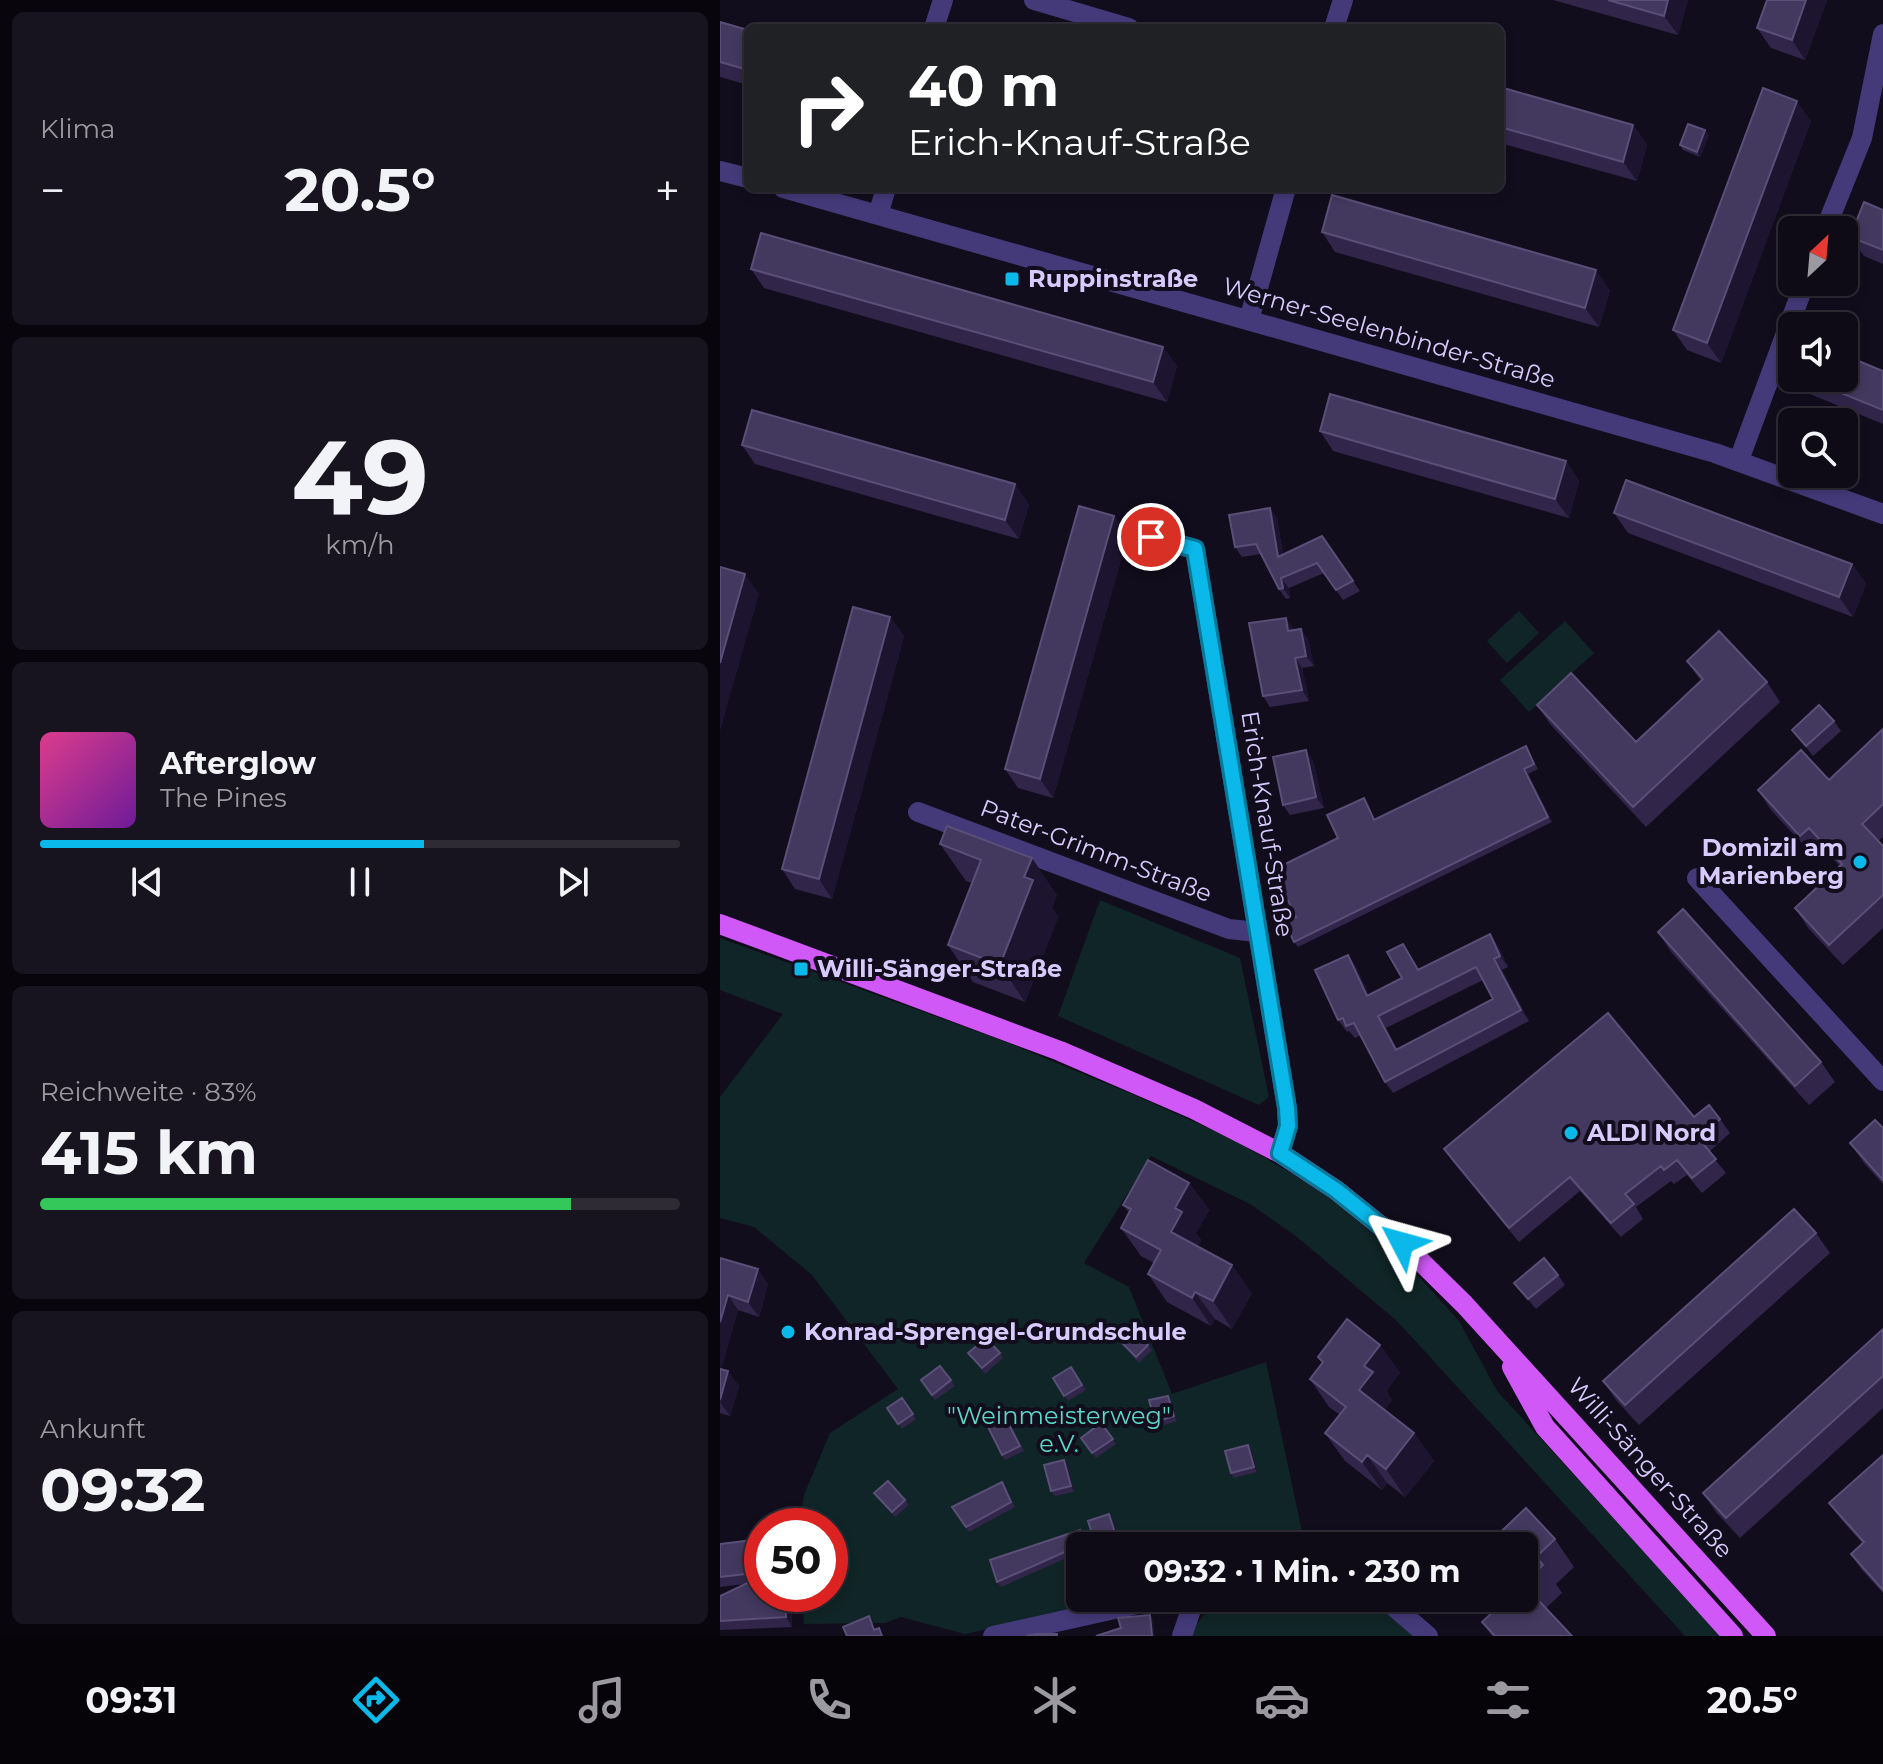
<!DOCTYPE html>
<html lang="de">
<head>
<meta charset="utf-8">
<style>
  :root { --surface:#0e0a16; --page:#17131f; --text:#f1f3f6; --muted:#9b9aa1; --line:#2e2b35; --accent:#0ab8ea }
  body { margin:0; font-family:Montserrat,sans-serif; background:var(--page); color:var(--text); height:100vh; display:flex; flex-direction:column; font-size:30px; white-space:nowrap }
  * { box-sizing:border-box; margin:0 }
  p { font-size:26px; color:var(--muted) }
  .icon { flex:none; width:44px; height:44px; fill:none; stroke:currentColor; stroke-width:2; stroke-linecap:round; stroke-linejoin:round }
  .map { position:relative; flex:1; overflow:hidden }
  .details { display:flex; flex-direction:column; gap:12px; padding:12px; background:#08060c; width:720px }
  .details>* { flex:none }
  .top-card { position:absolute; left:24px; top:24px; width:760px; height:168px; border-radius:12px; box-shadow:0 4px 12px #0003,0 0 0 2px var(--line); background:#202124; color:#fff; overflow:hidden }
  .needle { width:52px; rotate:26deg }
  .tools { position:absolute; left:1058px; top:216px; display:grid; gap:16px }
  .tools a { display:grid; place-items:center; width:80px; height:80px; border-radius:12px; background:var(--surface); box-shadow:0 4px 12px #0003,0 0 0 2px var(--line); font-size:40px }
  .speed { position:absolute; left:24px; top:1508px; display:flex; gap:16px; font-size:40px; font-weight:700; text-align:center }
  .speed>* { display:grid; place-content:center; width:104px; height:104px; border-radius:50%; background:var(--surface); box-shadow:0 4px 12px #0003,0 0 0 2px var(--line); line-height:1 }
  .speed .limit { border:12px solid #d22; background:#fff; color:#111 }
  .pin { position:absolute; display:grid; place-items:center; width:68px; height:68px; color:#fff; margin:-34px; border:4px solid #fff; border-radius:50%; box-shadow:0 2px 8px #0007 }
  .me { position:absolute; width:88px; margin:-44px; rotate:309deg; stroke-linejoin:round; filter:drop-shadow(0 0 6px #0008) }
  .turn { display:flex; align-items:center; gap:28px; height:168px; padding:0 32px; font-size:36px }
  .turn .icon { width:104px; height:104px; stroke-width:2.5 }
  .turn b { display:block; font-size:56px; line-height:68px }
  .big { font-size:60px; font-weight:700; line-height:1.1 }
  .details .card { flex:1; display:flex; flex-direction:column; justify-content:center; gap:12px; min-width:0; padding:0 28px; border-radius:12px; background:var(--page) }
  .details .dial { align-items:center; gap:0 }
  .dial b { font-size:104px; line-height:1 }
  .song { display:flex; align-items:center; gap:24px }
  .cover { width:96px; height:96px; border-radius:12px; background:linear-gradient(135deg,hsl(330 70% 55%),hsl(280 70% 35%)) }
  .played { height:8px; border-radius:4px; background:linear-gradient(90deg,var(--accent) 60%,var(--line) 60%) }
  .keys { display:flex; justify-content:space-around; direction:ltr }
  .heat { display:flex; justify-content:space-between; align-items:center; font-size:44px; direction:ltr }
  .charge { height:12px; border-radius:6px; background:linear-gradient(90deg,#34c759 83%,var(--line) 0) }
  .trip { position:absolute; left:346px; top:1532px; width:472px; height:80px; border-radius:12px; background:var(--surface); box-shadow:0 4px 12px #0003,0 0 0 2px var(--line); font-weight:700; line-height:80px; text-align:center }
  .menu { display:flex; height:128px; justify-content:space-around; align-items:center; background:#060409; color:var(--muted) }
  .menu .icon { width:56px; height:56px }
  .menu .on { color:var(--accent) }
  .menu b { font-size:36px; color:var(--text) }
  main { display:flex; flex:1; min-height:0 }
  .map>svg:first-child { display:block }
  .green { fill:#102527 }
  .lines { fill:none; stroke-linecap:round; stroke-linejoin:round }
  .minor { stroke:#443a7a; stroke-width:20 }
  .major { stroke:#cf58f7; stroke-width:20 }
  .wall { fill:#31264a; fill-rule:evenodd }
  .shaded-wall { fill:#1d1530 }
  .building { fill:#43385e; stroke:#5a4f77; stroke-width:2; fill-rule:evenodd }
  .route-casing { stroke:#067898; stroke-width:20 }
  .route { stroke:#0ab8ea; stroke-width:14 }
  .poi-dot { fill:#0ab8ea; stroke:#120d1d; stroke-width:3 }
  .labels { text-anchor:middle; stroke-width:8; stroke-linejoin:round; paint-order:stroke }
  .poi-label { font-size:24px; font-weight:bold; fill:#d7cbfd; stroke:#120d1d; text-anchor:start }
  .street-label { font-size:24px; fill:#d7cbfd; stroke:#120d1d }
  .park-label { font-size:24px; fill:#5cd8c9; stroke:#120d1d }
</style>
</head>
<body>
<main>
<section class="details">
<div class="card"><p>Klima</p>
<div class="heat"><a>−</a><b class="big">20.5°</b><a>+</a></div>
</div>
<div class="card dial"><b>49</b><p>km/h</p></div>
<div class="card">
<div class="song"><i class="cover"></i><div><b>Afterglow</b><p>The Pines</p></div></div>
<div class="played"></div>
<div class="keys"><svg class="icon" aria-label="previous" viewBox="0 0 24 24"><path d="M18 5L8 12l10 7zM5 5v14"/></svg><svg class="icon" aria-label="pause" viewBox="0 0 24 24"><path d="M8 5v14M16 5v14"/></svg><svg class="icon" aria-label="next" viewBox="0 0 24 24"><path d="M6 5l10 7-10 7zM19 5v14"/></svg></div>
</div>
<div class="card"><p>Reichweite · 83%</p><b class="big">415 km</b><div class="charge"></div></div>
<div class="card"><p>Ankunft</p><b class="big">09:32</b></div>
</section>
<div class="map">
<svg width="1163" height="1636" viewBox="0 0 1163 1636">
  <rect width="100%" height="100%" fill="#120d1d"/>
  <path class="green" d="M799 611 819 633 787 663 767 641Z
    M845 621 874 653 809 712 780 680Z
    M380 900 520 958 549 1097 539 1105 338 1016Z
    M0 938 286 1042 421 1098 506 1136 587 1182 643 1222 681 1257 739 1321 777 1391 1002 1636H965L677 1321 577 1237 530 1204 431 1156 364 1263 409 1287 452 1394 546 1362 585 1546H360V1598H408L245 1634 181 1617 165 1623 84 1624 82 1594H110V1526H79L84 1495 110 1433 178 1389 92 1275 34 1227 0 1218V1097L63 1014 0 990Z
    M506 1598H648L696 1636H468L491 1605Z"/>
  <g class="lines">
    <path class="minor" d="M314 0 409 28
      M214 28 223 0
      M614 28 623 0
      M0 171 28 178
      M63 188 995 453 1163 514
      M158 215 166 188
      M1105 230 1142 138 1163 34
      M529 320 566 188
      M1019 460 1085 282
      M431 537 475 549 567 1108 568 1126 560 1153
      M198 812 509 929 537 932
      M977 878 1163 1081
      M664 1598 708 1636
      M273 1636 444 1598
      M462 1636 475 1598"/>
    <path class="major" d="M0 924 340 1051 474 1109 560 1153 616 1190 682 1243 744 1304 1046 1636
      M792 1367 825 1427 1013 1636"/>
  </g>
  <path class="wall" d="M833 0H968L958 35Z
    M1047 0H1107L1085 60 1051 48 1037 28Z
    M0 22 28 30V85L0 77Z
    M780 87 913 125 927 145 917 181 780 143Z
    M1091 121 1001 363 967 350 953 330Z
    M989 135 980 157 963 150 960 145Z
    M1163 210V264L1144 256 1130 237Z
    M602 232 890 290 879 327 615 252Z
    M31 269 443 347 457 366 447 402 44 288Z
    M1163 371V424L1085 392 1075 378H1124Z
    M600 431 846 461 859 481 849 518 613 451Z
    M22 445 309 504 299 539 35 464Z
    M894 513 1132 564 1146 584 1133 617 908 533Z
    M394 516 408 535 333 798 298 788 285 769Z
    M557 518 563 554 602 536 640 591 623 600 604 573 569 588 570 598 566 599 559 589 541 554 522 557 515 547Z
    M170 617 184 636 112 899 75 889 62 869Z
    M573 628V630L588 639 594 666 582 668 589 701 550 707 543 696Z
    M967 661 1047 682 1060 702 926 827 830 724 817 705 916 742 981 681Z
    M1114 721 1121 731 1093 756 1072 730Z
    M1163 729V837L1158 841 1163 846V928L1123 965 1088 928 1075 908 1120 866 1102 848 1094 856 1051 810 1038 790 1109 780Z
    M806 746 818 769 808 774 832 822 578 947 574 942 576 917 618 838 648 804 655 820Z
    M593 760 604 808 570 815 563 805Z
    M227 826 337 895 332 908 338 917 305 1002 253 982 228 945 252 883 246 881 220 844Z
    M938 932 1101 1062 1115 1082 1089 1105 951 952Z
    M770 934 778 946 788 967 782 970 809 1021 673 1093 665 1082 641 1035 635 1038 629 1031 627 1032 618 1020 628 955 636 967 649 995 682 978 683 944 699 970ZM763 980 773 999 677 1049 666 1028Z
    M974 1117 1000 1119 1010 1133 989 1152 1006 1173 982 1193 967 1175 954 1184 951 1181 916 1207 923 1219 901 1237 860 1191 799 1242 734 1163 724 1149Z
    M1163 1128V1184L1144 1163 1130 1143Z
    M469 1183 489 1210 476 1233 481 1240 478 1246 532 1293 512 1329 495 1319 491 1326 447 1302 428 1274 434 1263 421 1256 401 1228 409 1213 403 1205Z
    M1096 1233 1110 1253 919 1425 896 1400 883 1381Z
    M0 1258 48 1284 39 1317 18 1310 1 1369 19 1386 10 1416 0 1413Z
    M838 1275 845 1285 816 1309 794 1283Z
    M1163 1329V1408L1020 1538 996 1512 983 1493Z
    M399 1340 428 1345 432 1350 419 1363Z
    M660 1345 680 1373 666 1391 672 1400 664 1410 694 1433 714 1461 685 1497 667 1483 662 1490 625 1461 605 1433 620 1415 609 1407 590 1379 602 1363 598 1357Z
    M248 1353H280L283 1358 265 1374Z
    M220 1366 235 1386 215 1400 201 1380Z
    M351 1367 366 1390 348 1401 333 1378Z
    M182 1398 196 1419 182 1429 167 1408Z
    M451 1401 457 1421 438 1427 435 1422Z
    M287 1418 304 1451 285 1460 282 1455Z
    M381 1423 396 1444 376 1458 361 1438Z
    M532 1450 537 1472 514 1478 511 1473Z
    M1163 1455V1593L1141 1569 1131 1554 1142 1543 1120 1518 1109 1503Z
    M344 1460 348 1465 354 1492 335 1496 331 1491Z
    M282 1482 295 1507 249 1532 232 1507Z
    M154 1493 185 1500 189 1505 175 1517Z
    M393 1519 400 1541 384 1546H377L375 1543Z
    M364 1535 368 1546H360V1552L281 1587 277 1582Z
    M42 1539V1594H71L72 1627 0 1630V1596L25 1584 0 1587V1544Z
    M835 1539 854 1567 836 1584 842 1593 826 1608 852 1636H772L762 1622 785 1601 782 1598H804V1546Z"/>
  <path class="shaded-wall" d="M948 0H968L958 35 944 16Z
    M1086 0H1107L1085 60 1072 40Z
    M1077 101 1091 121 1001 363 987 343Z
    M913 125 927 145 917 181 903 162Z
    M985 130 989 135 980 157 977 152Z
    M876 270 890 290 879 327 865 308Z
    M443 347 457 366 447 402 433 382Z
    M846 461 859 481 849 518 835 499Z
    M295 484 309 504 299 539 285 520Z
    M550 508 557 518 565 567 558 557Z
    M394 516 408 535 333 798 320 779Z
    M1132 564 1146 584 1133 617 1119 597Z
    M25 574 39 594 0 731V663Z
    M561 578 569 588 570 598 563 588Z
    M170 617 184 636 112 899 99 879Z
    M566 618 573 628 576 642 568 631Z
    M581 629 588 639 594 666 586 656Z
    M575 658 582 668 589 701 582 690Z
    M586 750 593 760 604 808 596 797Z
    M804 769 808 774 832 822 828 817Z
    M312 858 337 895 332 908 338 917 305 1002 280 965 304 877Z
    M770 934 778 946 788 967 780 956Z
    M628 955 636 967 655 1007 647 996Z
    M774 959 782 970 809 1021 801 1010Z
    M658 1016 666 1028 684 1062 676 1050Z
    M469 1183 489 1210 476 1233 481 1240 471 1260 451 1232 455 1208Z
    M512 1265 532 1293 512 1329 493 1301Z
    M38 1269 48 1284 39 1317 28 1302Z
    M475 1292 495 1319 491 1326 472 1298Z
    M8 1295 18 1310 0 1374V1322Z
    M660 1345 680 1373 666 1391 672 1400 658 1418 639 1390 644 1366Z
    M8 1371 19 1386 10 1416 0 1402Z
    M448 1396 451 1401 457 1421 454 1416Z
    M694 1433 714 1461 685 1497 666 1469Z
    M528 1445 532 1450 537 1472 534 1467Z
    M647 1455 667 1483 662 1490 642 1462Z
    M344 1460 348 1465 354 1492 351 1486Z
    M389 1514 393 1519 400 1541 396 1536Z
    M65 1594H71L72 1627 66 1617Z
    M430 1615 433 1620 435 1636H432Z"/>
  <path class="building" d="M888 0H948L944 16Z
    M1047 0H1086L1072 40 1037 28Z
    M0 22 28 30V70L0 62Z
    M780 87 913 125 903 162 780 127Z
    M1043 88 1077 101 987 343 953 330Z
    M968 124 985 130 977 152 960 145Z
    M612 195 876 270 865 308 602 232Z
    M1144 202 1163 210V250L1130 237Z
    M41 233 443 347 433 382 31 269Z
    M1124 355 1163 371V410L1084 378H1124Z
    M610 394 846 461 835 499 600 431Z
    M32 410 295 484 285 520 22 445Z
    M906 480 1132 564 1119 597 894 513Z
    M359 506 394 516 320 779 285 769Z
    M550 508 558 557 602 536 633 581 616 590 597 563 561 578 563 588 559 589 536 544 515 547 509 515Z
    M0 567 25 574 0 663Z
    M133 607 170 617 99 879 62 869Z
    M566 618 568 631 581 629 586 656 575 658 582 690 543 696 529 623Z
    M999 631 1047 682 913 807 817 705 851 673 916 742 983 679 967 661Z
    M1099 705 1114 721 1086 746 1072 730Z
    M1163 729V804L1142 824 1163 846V895L1109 945 1075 908 1122 864 1089 828 1080 836 1038 790 1081 750 1109 780Z
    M806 746 814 764 804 769 828 817 574 942 565 923 576 917 553 870 618 838 607 815 644 798 654 820Z
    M586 750 596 797 563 805 553 757Z
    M227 826 312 858 304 877 313 880 280 965 228 945 261 860 220 844Z
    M963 909 1101 1062 1075 1086 938 932Z
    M770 934 780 956 774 959 801 1010 665 1082 634 1023 626 1026 623 1018 618 1020 595 970 628 955 647 996 682 978 667 952 683 944 698 970ZM756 967 773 999 676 1050 658 1016Z
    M888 1013 974 1117 989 1105 1000 1119 978 1138 996 1159 972 1178 957 1160 944 1170 941 1166 905 1194 914 1204 891 1223 850 1177 789 1228 724 1149Z
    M1155 1120 1163 1128V1180L1130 1143Z
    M428 1160 469 1183 455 1208 462 1212 451 1232 512 1265 493 1301 475 1292 472 1298 428 1274 441 1250 401 1228 411 1209 403 1205Z
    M1074 1209 1096 1233 905 1405 883 1381Z
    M0 1258 38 1269 28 1302 8 1295 0 1322Z
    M824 1258 838 1275 808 1299 794 1283Z
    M627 1319 660 1345 644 1366 653 1372 639 1390 694 1433 666 1469 647 1455 642 1462 605 1433 626 1407 590 1379 603 1362 598 1357Z
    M411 1328 428 1345 416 1357 399 1340Z
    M1163 1329V1376L1006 1518 983 1493Z
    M266 1338 280 1353 262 1368 248 1353Z
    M220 1366 231 1380 212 1395 201 1380Z
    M351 1367 362 1385 344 1396 333 1378Z
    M0 1369 8 1371 0 1400Z
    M448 1396 454 1416 435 1422 429 1400Z
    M182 1398 193 1414 178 1424 167 1408Z
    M283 1413 300 1446 282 1455 266 1423Z
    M381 1423 393 1439 372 1453 361 1438Z
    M528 1445 534 1467 511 1473 505 1451Z
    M1163 1455V1590L1131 1554 1144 1542 1109 1503Z
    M344 1460 351 1486 331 1491 324 1465Z
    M168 1481 185 1500 172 1512 154 1493Z
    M282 1482 291 1502 246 1527 232 1507Z
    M806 1508 835 1539 816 1557 823 1565 804 1583V1546H771L769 1543Z
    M389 1514 396 1536 375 1543 368 1521Z
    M360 1530 365 1543 277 1582 270 1560Z
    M42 1539V1572L0 1577V1544Z
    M42 1576V1594H65L66 1617 0 1621V1596Z
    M804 1585 852 1636H775L762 1622 788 1598H804Z
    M430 1615 432 1636H376L401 1628 398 1618Z
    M149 1616 154 1630 159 1628 162 1636H127L123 1627Z
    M316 1634H337V1636H306Z"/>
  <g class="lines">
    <g class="route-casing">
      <path id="route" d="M431 537 475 549 567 1108 568 1126 560 1153 616 1190 682 1243"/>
    </g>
    <use href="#route" class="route"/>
  </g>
  <g class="poi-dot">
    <rect x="284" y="271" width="16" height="16" rx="4"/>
    <circle cx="1140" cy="862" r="8"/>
    <rect x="73" y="961" width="16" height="16" rx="4"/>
    <circle cx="851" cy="1133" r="8"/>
    <circle cx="68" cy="1332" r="8"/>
  </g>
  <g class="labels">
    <g class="poi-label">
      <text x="308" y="287">Ruppinstraße</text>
      <text x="1124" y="856" text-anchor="end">Domizil am<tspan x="1124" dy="28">Marienberg</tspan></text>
      <text x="97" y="977">Willi-Sänger-Straße</text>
      <text x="867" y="1141">ALDI Nord</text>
      <text x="84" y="1340">Konrad-Sprengel-Grundschule</text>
    </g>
    <g class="street-label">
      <text transform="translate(669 333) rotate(16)" y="8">Werner-Seelenbinder-Straße</text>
      <text transform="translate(547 824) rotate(81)" y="8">Erich-Knauf-Straße</text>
      <text transform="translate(376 851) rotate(21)" y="8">Pater-Grimm-Straße</text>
      <text transform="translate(930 1468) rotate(48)" y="8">Willi-Sänger-Straße</text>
    </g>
    <g class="park-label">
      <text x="339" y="1424">"Weinmeisterweg"<tspan x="339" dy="28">e.V.</tspan></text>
    </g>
  </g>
</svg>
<div class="tools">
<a><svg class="needle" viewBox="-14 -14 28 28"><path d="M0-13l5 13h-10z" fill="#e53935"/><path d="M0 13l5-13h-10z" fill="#9b9aa1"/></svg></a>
<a><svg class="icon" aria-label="sound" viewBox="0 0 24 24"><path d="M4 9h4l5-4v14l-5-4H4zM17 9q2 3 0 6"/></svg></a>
<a><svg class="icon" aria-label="search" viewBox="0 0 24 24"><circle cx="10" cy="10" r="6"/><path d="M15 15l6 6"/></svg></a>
</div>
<div class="speed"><div class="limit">50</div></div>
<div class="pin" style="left:431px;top:537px;background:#d93025"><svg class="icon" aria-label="arrive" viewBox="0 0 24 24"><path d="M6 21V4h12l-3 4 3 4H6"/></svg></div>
<svg class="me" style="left:682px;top:1243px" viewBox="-20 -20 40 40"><path d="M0-17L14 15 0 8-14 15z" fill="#0ab8ea" stroke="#fff" stroke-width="4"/></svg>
<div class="trip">09:32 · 1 Min. · 230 m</div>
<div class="top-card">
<div class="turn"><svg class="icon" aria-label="right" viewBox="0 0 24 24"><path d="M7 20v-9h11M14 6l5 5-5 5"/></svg><div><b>40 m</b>Erich-Knauf-Straße</div></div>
</div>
</div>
</main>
<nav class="menu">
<b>09:31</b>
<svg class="icon on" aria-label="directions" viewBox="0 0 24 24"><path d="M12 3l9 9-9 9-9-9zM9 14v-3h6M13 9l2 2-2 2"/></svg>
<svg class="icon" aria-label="music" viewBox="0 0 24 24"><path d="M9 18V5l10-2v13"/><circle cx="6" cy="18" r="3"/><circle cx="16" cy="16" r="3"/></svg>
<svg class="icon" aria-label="phone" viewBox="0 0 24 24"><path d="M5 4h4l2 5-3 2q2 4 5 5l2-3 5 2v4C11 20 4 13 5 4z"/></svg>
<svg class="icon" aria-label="climate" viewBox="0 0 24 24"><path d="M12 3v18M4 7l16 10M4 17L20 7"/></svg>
<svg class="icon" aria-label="car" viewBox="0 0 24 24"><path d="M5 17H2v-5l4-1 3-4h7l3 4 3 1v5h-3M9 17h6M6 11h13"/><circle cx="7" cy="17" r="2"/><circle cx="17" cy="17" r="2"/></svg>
<svg class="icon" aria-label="filters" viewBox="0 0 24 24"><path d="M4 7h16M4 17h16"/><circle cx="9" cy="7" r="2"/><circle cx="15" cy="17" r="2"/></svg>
<b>20.5°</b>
</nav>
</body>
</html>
